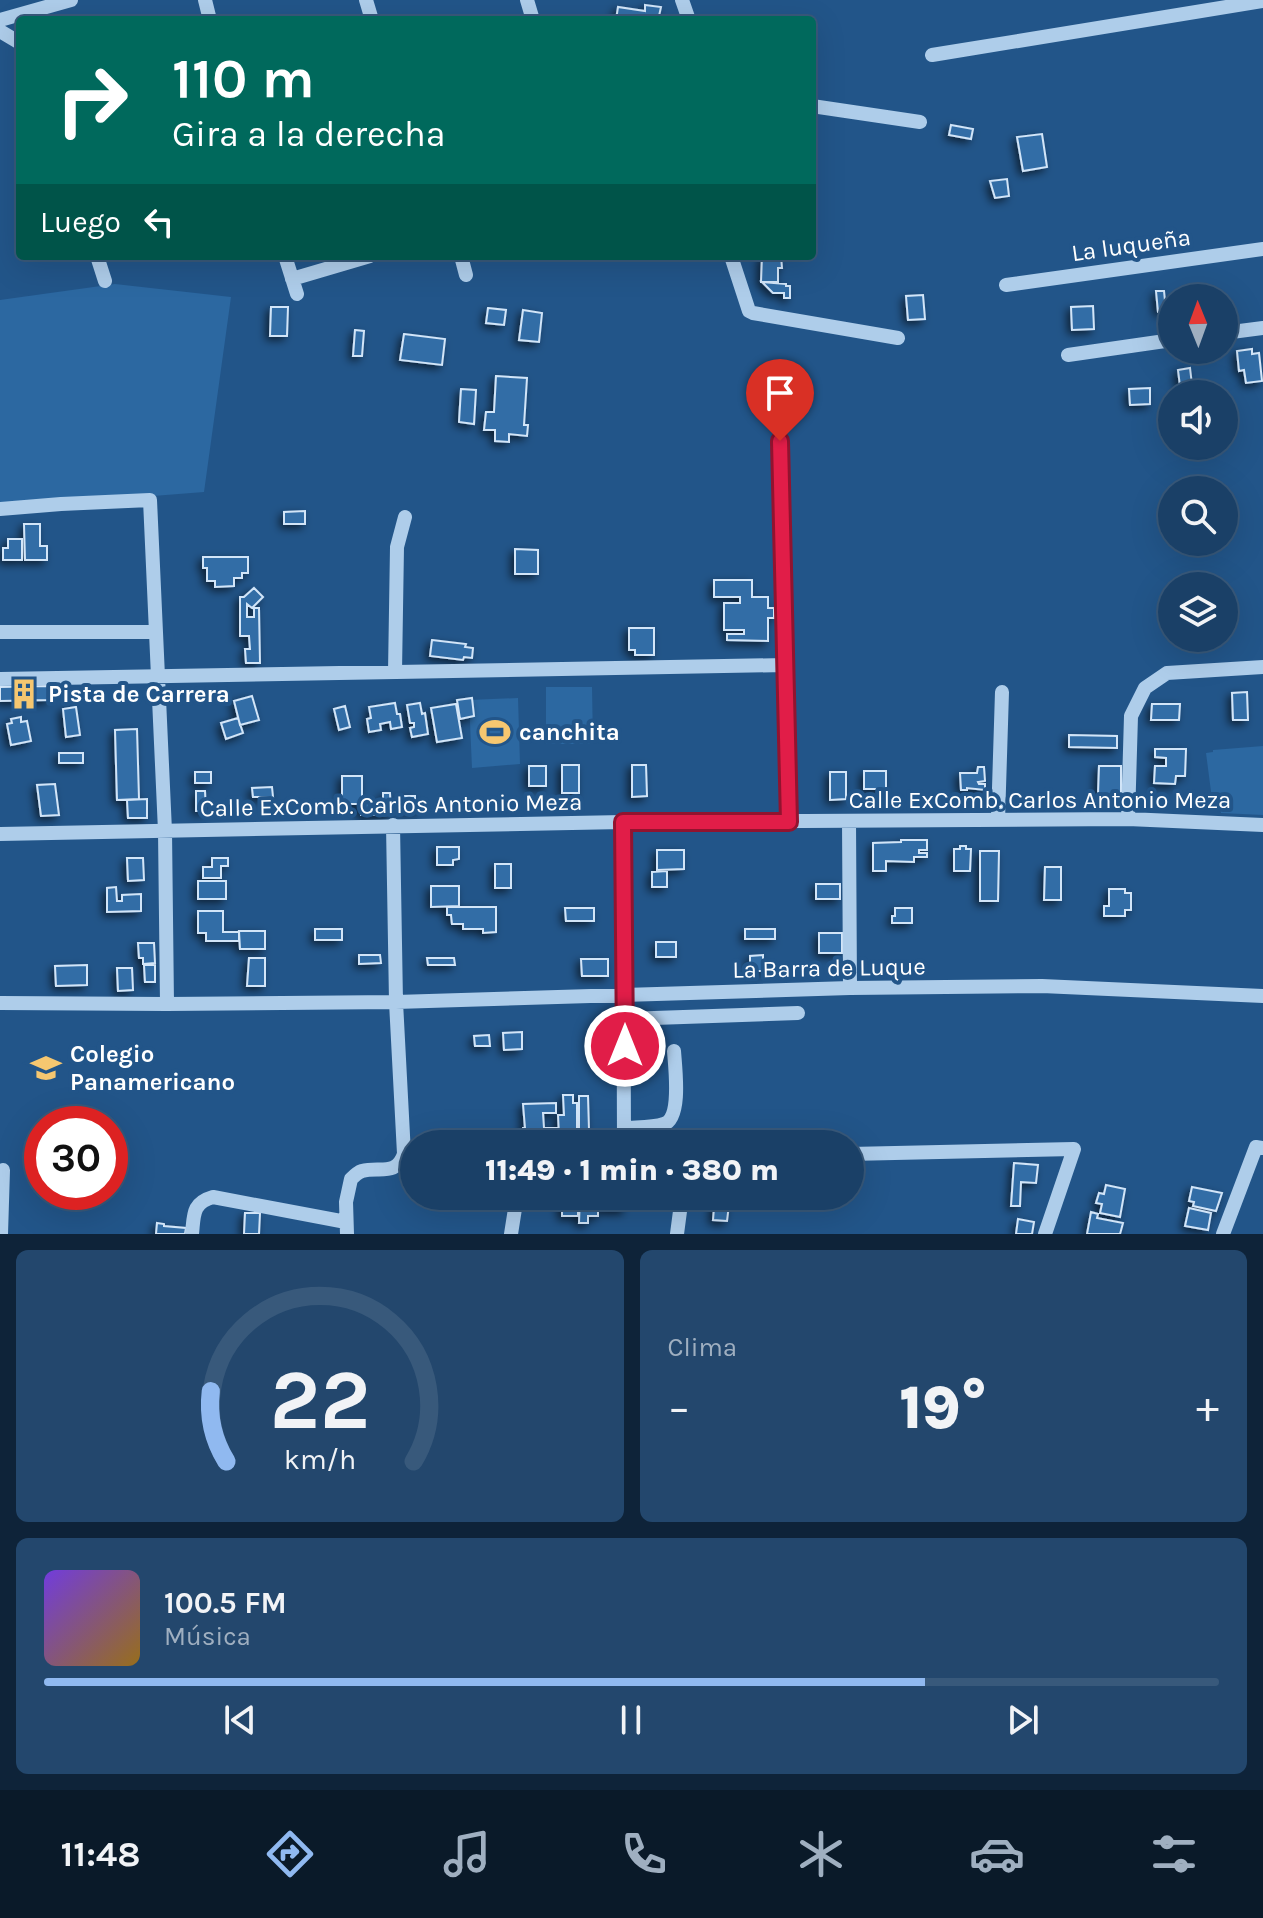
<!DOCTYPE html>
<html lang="es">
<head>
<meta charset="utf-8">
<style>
  :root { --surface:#1a4067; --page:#23476d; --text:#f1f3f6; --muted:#9fafc0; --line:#38597b; --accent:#90b9f0 }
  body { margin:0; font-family:Karla,sans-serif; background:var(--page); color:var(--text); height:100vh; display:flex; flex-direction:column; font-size:30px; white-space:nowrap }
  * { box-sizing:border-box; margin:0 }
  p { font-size:26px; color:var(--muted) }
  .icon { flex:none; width:44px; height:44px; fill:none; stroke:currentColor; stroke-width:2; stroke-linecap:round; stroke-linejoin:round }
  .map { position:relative; height:1234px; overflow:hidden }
  .drawer { display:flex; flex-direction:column; gap:16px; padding:16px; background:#0e2339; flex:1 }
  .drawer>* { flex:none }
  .top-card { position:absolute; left:16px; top:16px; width:800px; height:244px; border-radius:8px; box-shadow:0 8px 32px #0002,0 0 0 2px var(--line); background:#00695c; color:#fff; overflow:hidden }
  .needle { width:52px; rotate:359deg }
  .buttons { position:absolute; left:1158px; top:284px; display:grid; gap:16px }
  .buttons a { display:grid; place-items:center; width:80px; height:80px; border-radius:50%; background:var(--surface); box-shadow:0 8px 32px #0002,0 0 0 2px var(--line); font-size:40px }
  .speed { position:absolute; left:24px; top:1106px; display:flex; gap:16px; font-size:40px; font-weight:700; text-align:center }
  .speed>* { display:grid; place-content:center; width:104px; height:104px; border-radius:50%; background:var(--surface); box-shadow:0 8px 32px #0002,0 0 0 2px var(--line); line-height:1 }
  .speed .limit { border:12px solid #d22; background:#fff; color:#111 }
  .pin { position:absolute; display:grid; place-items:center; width:68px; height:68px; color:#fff; margin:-82px -34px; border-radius:50% 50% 50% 0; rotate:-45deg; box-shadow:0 0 8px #0007 }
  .pin .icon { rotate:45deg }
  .me { position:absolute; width:88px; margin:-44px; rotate:0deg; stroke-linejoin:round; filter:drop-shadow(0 0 6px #0008) }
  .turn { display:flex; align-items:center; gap:28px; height:168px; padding:0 24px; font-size:36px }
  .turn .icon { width:104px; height:104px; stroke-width:2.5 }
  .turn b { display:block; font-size:56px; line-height:68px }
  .then { display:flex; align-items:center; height:76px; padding:0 24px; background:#0003; gap:16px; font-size:30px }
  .big { font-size:60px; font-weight:800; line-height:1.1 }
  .drawer .widget { flex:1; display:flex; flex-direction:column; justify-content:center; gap:12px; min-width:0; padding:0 28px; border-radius:12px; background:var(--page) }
  .drawer .dial { align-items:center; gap:0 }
  .dial svg { height:208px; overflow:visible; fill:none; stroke:var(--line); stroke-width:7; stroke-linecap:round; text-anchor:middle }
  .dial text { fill:var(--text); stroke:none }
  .song { display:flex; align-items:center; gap:24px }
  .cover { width:96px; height:96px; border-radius:12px; background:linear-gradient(135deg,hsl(260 70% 55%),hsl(40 70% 35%)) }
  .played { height:8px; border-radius:4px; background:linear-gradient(90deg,var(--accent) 75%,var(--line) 75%) }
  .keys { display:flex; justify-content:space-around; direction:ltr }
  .heat { display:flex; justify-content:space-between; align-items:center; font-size:44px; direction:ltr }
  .drawer .tiles { flex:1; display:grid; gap:16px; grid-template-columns:1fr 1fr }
  .widget:last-child { grid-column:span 2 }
  .trip { position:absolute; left:400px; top:1130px; width:464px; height:80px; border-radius:40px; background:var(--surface); box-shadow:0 8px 32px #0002,0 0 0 2px var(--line); font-weight:800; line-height:80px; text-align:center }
  .menu { display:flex; height:128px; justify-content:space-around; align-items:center; background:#0a1a29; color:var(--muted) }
  .menu .icon { width:56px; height:56px }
  .menu .active { color:var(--accent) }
  .menu b { font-size:36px; color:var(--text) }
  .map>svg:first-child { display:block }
  .green { fill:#2c68a1 }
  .building { fill:#326da6; stroke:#d2e5f8; stroke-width:2; filter:url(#shadow) }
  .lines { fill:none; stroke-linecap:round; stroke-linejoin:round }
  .minor { stroke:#aecdea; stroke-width:14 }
  .route-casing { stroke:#92132f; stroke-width:20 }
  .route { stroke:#e11d48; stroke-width:14 }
  .labels { text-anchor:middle; stroke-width:8; stroke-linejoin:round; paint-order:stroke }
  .street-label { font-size:24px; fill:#fff; stroke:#225589 }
  .poi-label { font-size:24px; font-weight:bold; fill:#fff; stroke:#225589; text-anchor:start }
</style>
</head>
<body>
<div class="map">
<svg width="1263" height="1234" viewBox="0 0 1263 1234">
  <defs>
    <filter id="shadow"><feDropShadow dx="-3.5" dy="3.5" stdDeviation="4" flood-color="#0009"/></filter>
  </defs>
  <rect width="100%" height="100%" fill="#225589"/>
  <path class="green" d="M115 284 231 297 204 492 0 508V300Z
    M546 687H592L593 744H546Z
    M518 698 520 764 472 768 469 700Z
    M1263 746V815L1221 813 1220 807H1213L1206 753 1213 752V750Z"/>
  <path class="building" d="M645 5 661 7 659 16H662L661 20H616L618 7 645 11Z
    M951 125 973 129 971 139 949 135Z
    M1042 134 1047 167 1023 171 1017 137Z
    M1007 179 1009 196 995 198 990 181Z
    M762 256H781L782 268H778V282H761Z
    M762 282 786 284V286H790V298H784V293H773Z
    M1156 291H1164L1166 311 1158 312Z
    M923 295 925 319 908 320 906 296Z
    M1093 306 1094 329 1072 330 1071 307Z
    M271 307H288L287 336H270Z
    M488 308 506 310 504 325 486 323Z
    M523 310 542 313 539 342 519 340Z
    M355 330 364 331 362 356H353Z
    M404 334 445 339 442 365 400 360Z
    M1252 349V354L1259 353 1262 381 1246 383 1244 370 1239 371 1237 351Z
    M1190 368 1192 385 1180 386 1178 370Z
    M496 376 527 378 524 425H528L527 436 509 434V442L495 441V430H484L486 412H494Z
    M1150 388V404L1130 405 1129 389Z
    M461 389 476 390 474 424 459 422Z
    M305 511V524H284V512Z
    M24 524H40V546H47V560H25Z
    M8 539H22V560H3V548H8Z
    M515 549 538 550V574H515Z
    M203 557H248V573H242V578H234V586L215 587V581H207V568H203Z
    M714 580H752V597H768V608H774V618H768V641L727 640V634H744V630H724V603H740V597H714Z
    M254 588 263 597 252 608 247 604V617H254V608H259L260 663H246L245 649H250L249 636H240V597H244Z
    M629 628H654V655H635V650H629Z
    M432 640 466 644 465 647 473 648 472 658 464 657 463 660 430 656Z
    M48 686 49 700 0 701V687Z
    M1247 692 1248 720H1233L1232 693Z
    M252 696 259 720 240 725 234 701Z
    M472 698 474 716 460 719 457 700Z
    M395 703 397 714H400L402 727 391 729 390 722 380 724 381 730 369 732 367 719 371 718 369 707Z
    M420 703 422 714 425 713 428 734 412 737 410 728 414 727V723H410L407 705Z
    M456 704 462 738 437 742 431 708Z
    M1152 704H1180L1179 720H1151Z
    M345 706 350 727 339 730 334 709Z
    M76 707 80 735 66 737 63 709Z
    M21 717V722L27 721 31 741 11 745 7 724 12 723 11 719Z
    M238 718 243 733 226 739 221 723Z
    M137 729 139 799 117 800 115 730Z
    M1069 735 1117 736V748L1069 747Z
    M1155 749H1186L1185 776H1176L1175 784 1154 783 1155 766H1166V758L1155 757Z
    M59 753H83V763H59Z
    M562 765H579V793H562Z
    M632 765H646L647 796 632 797Z
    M529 766H546V786H529Z
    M1099 766H1121V795L1098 794Z
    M978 767H984L985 781 978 782 979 784H985V790L967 788V790H961L960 773H977Z
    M864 771H886V789H864Z
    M195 772H211V783H195Z
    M830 772H846V799L830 800Z
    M342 776H362V802H383V793H390L391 815H361V804H342Z
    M55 784 59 815 41 816 37 785Z
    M272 787 273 797H253L252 788Z
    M196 791H205L206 811H196Z
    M401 796H415V801H419V810H402Z
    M147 799V818H128L127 800Z
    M901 840H927V850H919V853H927V857H914V862L886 861V871H873V843L901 842Z
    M960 846H966V849H971L970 871H954V849H960Z
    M437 847H459V859L453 860V865H437Z
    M657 850H684V869L657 870Z
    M980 851H999L998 901H980Z
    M127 858H143L144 880 128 881Z
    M212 858H228V866H221V878H203V867H212Z
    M495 864H511V888H495Z
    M1045 867H1061V900H1044Z
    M667 871V887H652V872Z
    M198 881H226V899H198Z
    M816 884H840V899H816Z
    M431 886H459V906L431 907Z
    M116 887 117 901H122V895L141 894V911L107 912V888Z
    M1109 889H1125V893H1131V910H1125V916H1104V906H1109Z
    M447 907H496V932L483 933V929H463V924H452L451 915H447Z
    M565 908H594V921H566Z
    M895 908H912V923H892V916H895Z
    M198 911H223V932H239V941H206V933H198Z
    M315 929H342V940H315Z
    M745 929H775V939H745Z
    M239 931H265V949H240Z
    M819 933H842V953H819Z
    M656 942H676V957H656Z
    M138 943H154L155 963 143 964V958H139Z
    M359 955H380L381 963 359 964Z
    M763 955V971H750V956Z
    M249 958H265V986H247Z
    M427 958H454L455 965H428Z
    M581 959H608V976H582Z
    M87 965V985L56 986 55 966Z
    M144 965H155V982H145Z
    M117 968H132L133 990 118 991Z
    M522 1032V1049L504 1050 503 1033Z
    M489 1035 490 1046H475L474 1036Z
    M563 1095H573V1103H577V1129H573V1135H559L558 1115H564Z
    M579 1096H588L589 1130H579Z
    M556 1103V1113H543L544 1128H558L559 1137H544L535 1140 522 1138 523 1128H525L523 1104Z
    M1014 1163 1038 1165 1036 1183 1021 1182 1020 1206H1011Z
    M1106 1185 1125 1189 1120 1217 1100 1213 1102 1204 1096 1203 1099 1193 1104 1194Z
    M1192 1187 1222 1193 1216 1211 1193 1206 1194 1202 1189 1201Z
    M556 1196 578 1198V1216H562V1205H560V1200H556Z
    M580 1196H598V1216H588V1223H579Z
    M602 1196H625V1210H602Z
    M715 1196H730L727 1221 713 1220Z
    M1189 1208 1211 1213 1208 1230 1185 1226Z
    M1091 1212 1098 1214 1097 1218 1123 1223 1120 1234H1087Z
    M245 1213H260L259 1234H244Z
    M1018 1219 1034 1222 1032 1234H1016Z
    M157 1223 164 1224V1226L186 1228 185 1234H156Z"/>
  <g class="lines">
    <path class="minor" d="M205 0 210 20
      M366 0 372 20
      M527 0 533 20
      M682 0 689 20
      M0 20 71 0
      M0 31 20 43
      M932 55 1263 1
      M812 106 920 122
      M97 256 105 281
      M285 256 297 294
      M461 256 466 275
      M731 256 749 311 753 313 898 338
      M292 279 370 256
      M1006 285 1263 249
      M1224 333 1263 328
      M1068 355 1172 340
      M780 441 789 822
      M0 509 61 504 150 500 165 831 167 1004
      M0 632H156
      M395 672 397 547 405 517
      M0 679 784 665
      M1128 819 1131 716 1145 688 1167 673 1263 667
      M998 820 1002 692
      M849 821 850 988
      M623 822 624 1144
      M0 834 623 822 1128 819 1263 825
      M0 1003 167 1004 396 1002 850 988 1042 986 1263 996
      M625 1019 798 1013
      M625 1128C637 1127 652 1128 664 1124 682 1118 675 1067 674 1051
      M850 1154 1074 1149 1045 1234
      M1 1234 3 1170
      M192 1234C194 1215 192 1203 213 1197L346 1222
      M347 1234 346 1202 351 1179C353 1177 359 1172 362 1171 379 1166 396 1177 404 1154L396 1002 393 825
      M511 1234 517 1196
      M677 1234 682 1196
      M1223 1234 1256 1147 1263 1148"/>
  </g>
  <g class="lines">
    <g class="route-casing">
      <path id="route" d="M625 1046 623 822H789L780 441"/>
    </g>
    <use href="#route" class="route"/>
  </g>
  <defs>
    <g id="building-bare" transform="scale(2.4)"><path d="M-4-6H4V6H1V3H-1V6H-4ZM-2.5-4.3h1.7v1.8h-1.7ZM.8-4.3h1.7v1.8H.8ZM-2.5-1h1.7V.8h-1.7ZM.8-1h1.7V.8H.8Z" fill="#f6c770" stroke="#225589" stroke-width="2.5" paint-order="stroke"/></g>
    <g id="stadium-bare" transform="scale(2.4)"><path d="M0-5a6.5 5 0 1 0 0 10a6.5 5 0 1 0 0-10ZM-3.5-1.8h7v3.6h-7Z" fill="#f6c770" stroke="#225589" stroke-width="2.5" paint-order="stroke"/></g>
    <g id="school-bare" transform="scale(2.4)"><path d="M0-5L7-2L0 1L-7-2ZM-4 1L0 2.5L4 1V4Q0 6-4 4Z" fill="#f6c770" stroke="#225589" stroke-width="2.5" paint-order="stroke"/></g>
  </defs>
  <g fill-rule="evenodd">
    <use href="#building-bare" x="24" y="694"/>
    <use href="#stadium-bare" x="495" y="732"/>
    <use href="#school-bare" x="46" y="1068"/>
  </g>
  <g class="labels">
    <g class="street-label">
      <text transform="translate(1131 245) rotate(-8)" y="8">La luqueña</text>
      <text x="1040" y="808">Calle ExComb. Carlos Antonio Meza</text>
      <text transform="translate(391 805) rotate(-1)" y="8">Calle ExComb. Carlos Antonio Meza</text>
      <text transform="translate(829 968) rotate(-1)" y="8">La Barra de Luque</text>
    </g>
    <g class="poi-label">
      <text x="48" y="702">Pista de Carrera</text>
      <text x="519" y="740">canchita</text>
      <text x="70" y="1062">Colegio<tspan x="70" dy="28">Panamericano</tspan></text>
    </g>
  </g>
</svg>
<div class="buttons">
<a><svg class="needle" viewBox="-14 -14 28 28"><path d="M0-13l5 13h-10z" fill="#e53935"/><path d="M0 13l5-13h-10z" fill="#9fafc0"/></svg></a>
<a><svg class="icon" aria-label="sound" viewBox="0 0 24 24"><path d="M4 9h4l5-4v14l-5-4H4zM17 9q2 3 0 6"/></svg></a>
<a><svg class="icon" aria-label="search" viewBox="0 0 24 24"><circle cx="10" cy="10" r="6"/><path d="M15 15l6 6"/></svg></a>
<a><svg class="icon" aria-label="layers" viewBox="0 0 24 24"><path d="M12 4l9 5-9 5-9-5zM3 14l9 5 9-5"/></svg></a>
</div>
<div class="speed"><div class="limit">30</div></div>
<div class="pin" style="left:780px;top:441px;background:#d93025"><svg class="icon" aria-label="arrive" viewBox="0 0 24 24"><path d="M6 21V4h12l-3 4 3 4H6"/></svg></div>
<svg class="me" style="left:625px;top:1046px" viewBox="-20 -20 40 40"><circle r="17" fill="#e11d48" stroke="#fff" stroke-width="3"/><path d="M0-11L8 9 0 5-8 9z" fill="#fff"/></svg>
<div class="trip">11:49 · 1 min · 380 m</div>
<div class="top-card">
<div class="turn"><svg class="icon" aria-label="right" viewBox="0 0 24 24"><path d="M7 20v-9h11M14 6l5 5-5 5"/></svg><div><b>110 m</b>Gira a la derecha</div></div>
<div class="then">Luego<svg class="icon" aria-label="left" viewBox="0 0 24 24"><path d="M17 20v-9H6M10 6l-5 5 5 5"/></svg></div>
</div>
</div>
<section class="drawer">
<div class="tiles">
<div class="widget dial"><svg viewBox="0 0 100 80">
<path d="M14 69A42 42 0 1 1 86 69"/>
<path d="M14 69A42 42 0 0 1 8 42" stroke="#90b9f0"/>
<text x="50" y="56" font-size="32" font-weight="700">22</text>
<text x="50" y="72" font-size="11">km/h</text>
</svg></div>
<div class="widget"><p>Clima</p>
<div class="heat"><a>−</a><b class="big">19°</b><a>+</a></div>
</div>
<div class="widget">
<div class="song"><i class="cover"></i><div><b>100.5 FM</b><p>Música</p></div></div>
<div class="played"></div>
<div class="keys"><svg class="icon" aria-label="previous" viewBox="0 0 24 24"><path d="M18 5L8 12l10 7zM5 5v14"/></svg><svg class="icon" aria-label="pause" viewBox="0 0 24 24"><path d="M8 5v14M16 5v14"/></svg><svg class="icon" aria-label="next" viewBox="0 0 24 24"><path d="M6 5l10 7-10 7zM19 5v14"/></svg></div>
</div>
</div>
</section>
<nav class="menu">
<b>11:48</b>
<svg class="icon active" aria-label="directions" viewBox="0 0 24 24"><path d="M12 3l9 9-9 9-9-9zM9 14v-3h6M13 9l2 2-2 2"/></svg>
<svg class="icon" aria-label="music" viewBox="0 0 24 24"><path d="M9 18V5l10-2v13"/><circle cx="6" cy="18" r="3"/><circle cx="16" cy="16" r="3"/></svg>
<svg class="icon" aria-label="phone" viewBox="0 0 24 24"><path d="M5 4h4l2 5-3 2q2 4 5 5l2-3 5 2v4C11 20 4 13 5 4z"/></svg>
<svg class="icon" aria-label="climate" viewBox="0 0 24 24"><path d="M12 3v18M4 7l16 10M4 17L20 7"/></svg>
<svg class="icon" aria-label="car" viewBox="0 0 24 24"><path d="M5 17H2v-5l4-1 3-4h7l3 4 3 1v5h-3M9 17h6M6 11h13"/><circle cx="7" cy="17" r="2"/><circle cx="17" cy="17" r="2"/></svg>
<svg class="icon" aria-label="filters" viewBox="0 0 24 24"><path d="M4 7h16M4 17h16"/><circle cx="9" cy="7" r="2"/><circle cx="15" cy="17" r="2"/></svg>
</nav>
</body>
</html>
